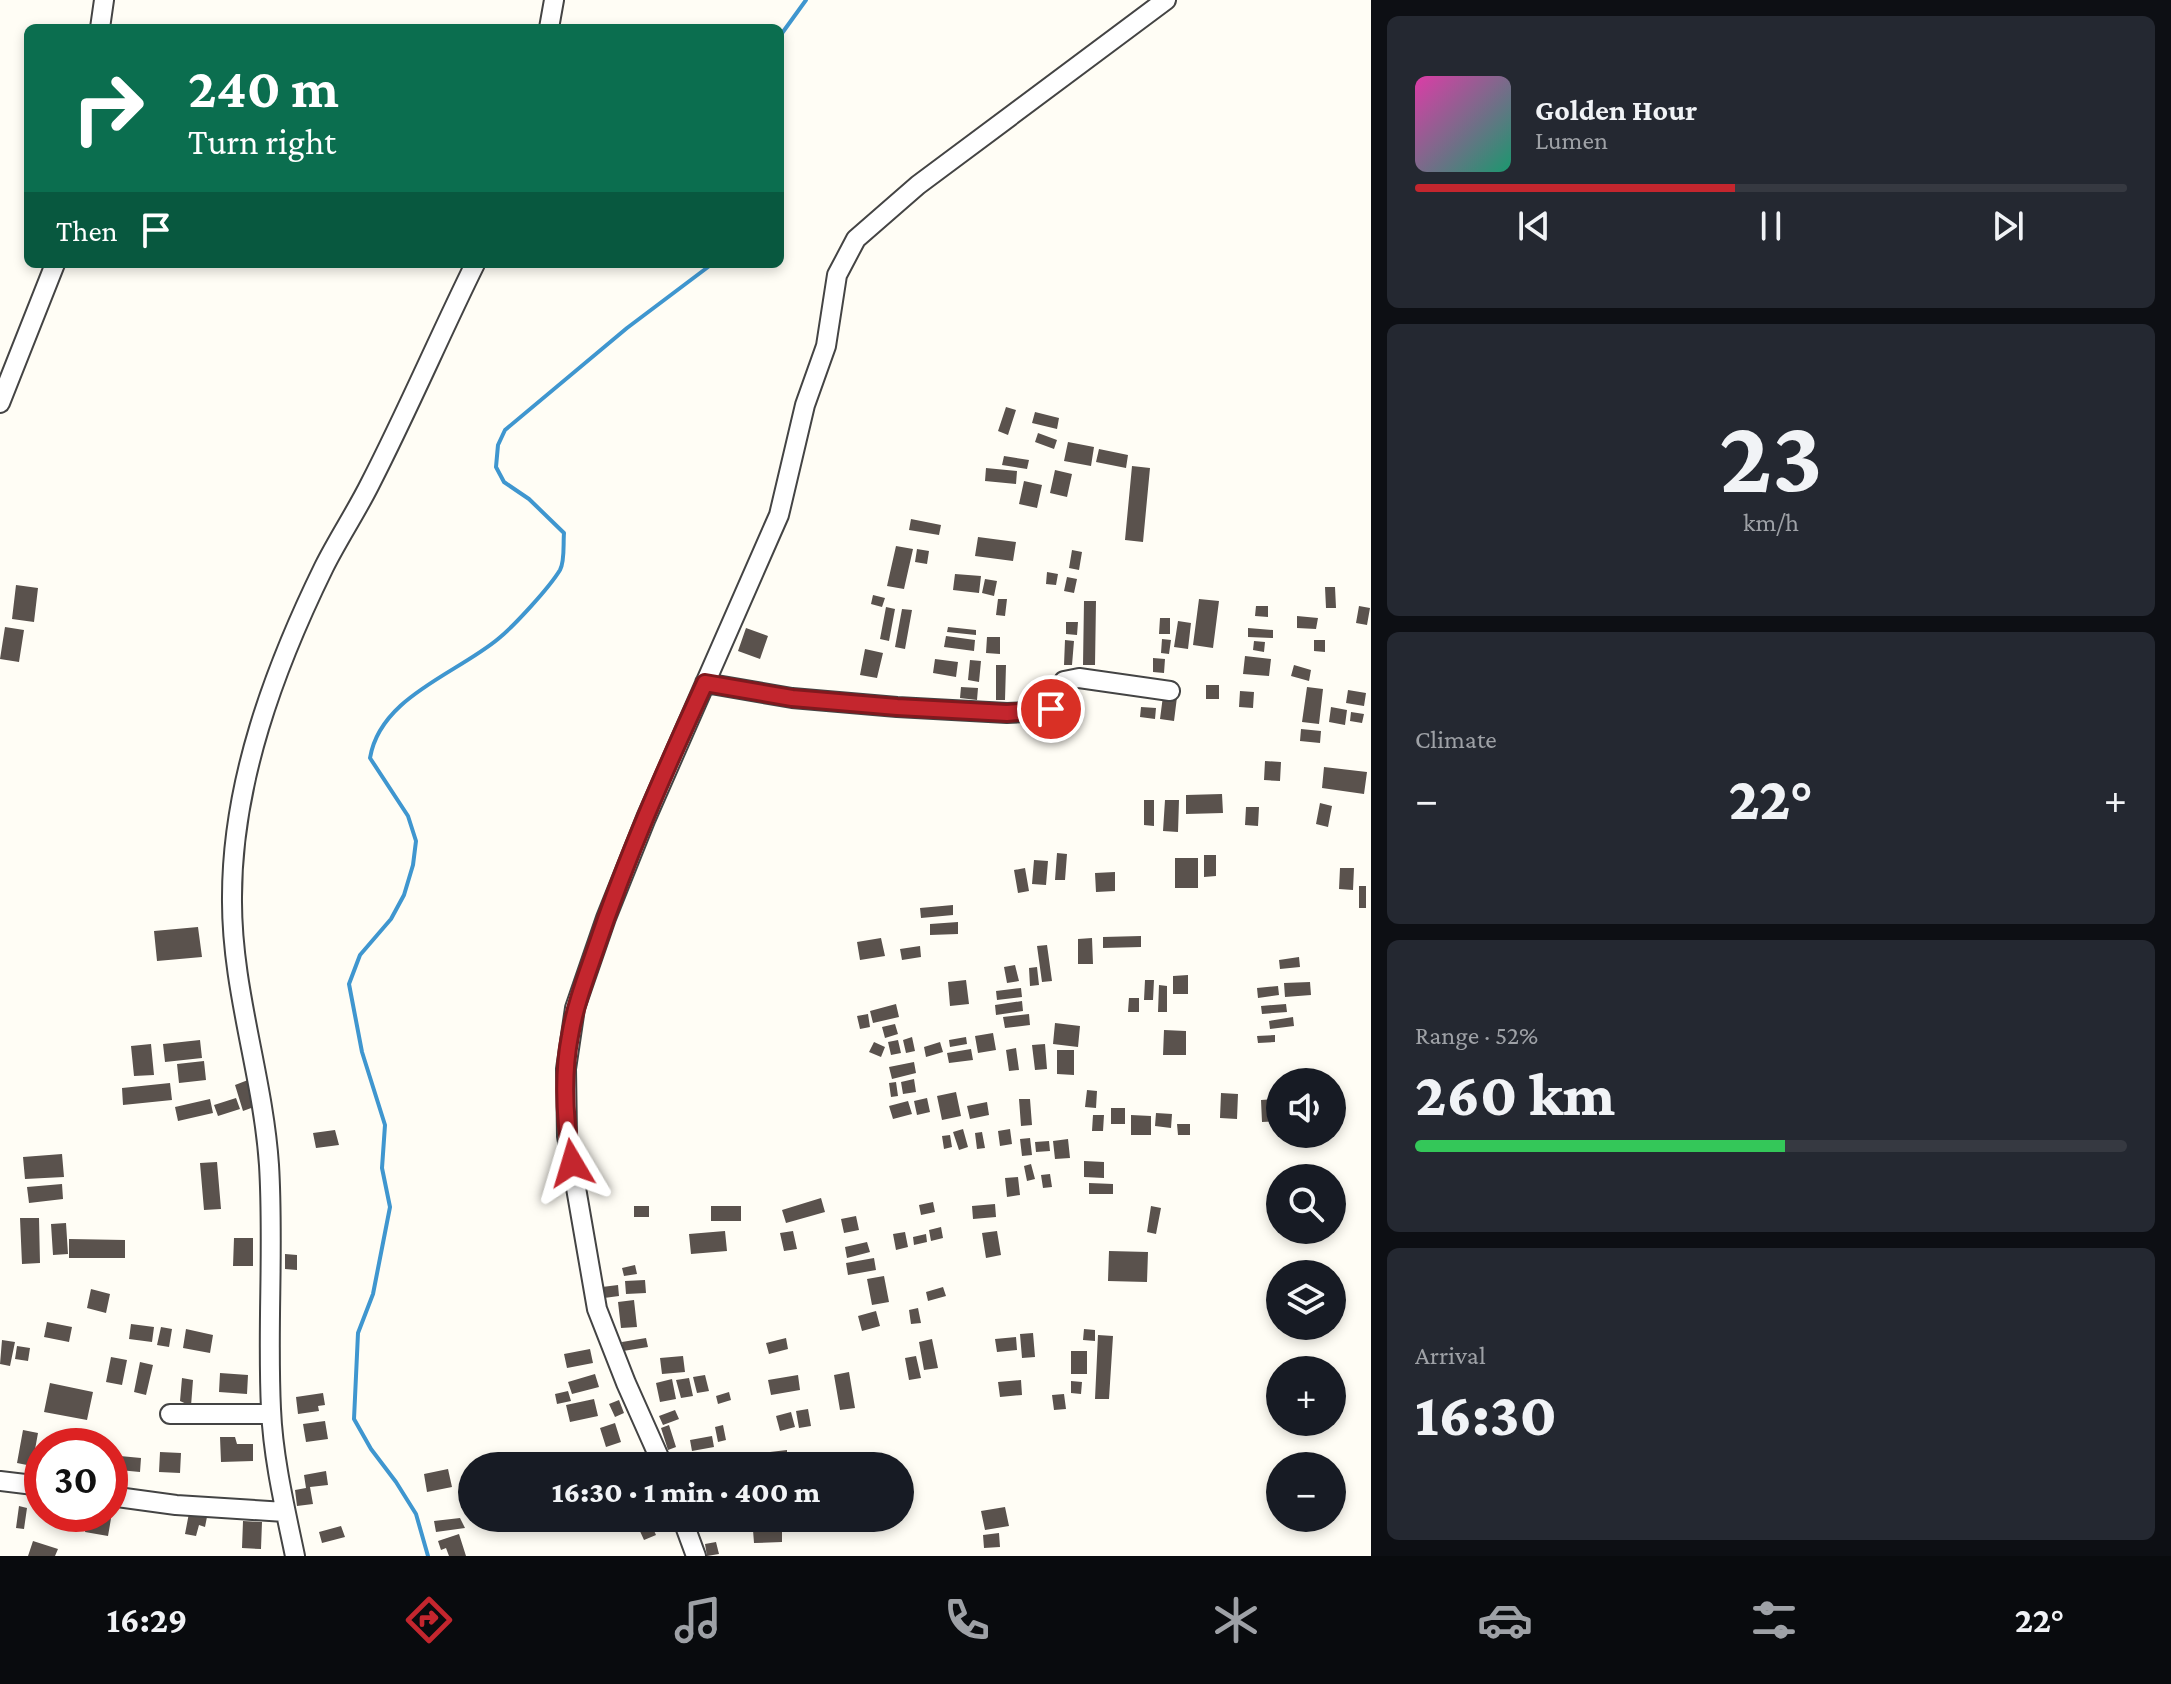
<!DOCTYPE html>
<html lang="en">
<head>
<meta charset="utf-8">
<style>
  :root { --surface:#171b24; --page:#242831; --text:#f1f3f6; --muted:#9ea1a6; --line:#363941; --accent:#c4262e }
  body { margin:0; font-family:"Crimson Pro",serif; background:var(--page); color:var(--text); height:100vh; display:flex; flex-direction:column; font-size:30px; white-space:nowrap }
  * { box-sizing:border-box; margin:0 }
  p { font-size:26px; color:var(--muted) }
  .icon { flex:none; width:44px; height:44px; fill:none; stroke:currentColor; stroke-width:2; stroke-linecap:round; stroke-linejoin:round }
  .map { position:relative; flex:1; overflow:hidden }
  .details { display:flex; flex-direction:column; gap:16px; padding:16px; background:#0d0f14; width:800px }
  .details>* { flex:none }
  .guide { position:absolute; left:24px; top:24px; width:760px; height:244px; border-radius:12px; box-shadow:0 4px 12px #0003; background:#0b6e4f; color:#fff; overflow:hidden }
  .fabs { position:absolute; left:1266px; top:1068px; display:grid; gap:16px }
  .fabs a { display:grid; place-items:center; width:80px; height:80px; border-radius:50%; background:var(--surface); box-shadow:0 4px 12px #0003; font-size:40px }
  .speed { position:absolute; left:24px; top:1428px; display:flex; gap:16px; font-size:40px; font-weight:700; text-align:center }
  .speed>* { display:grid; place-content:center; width:104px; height:104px; border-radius:50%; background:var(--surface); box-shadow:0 4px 12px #0003; line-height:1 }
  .speed .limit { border:12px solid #d22; background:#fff; color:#111 }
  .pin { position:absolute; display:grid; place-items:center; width:68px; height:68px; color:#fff; margin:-34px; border:4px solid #fff; border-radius:50%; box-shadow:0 2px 8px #0007 }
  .me { position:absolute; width:88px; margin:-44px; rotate:353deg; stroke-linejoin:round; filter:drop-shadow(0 0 6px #0008) }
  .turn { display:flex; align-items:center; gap:28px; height:168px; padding:0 32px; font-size:36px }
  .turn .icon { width:104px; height:104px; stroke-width:2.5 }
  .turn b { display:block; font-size:56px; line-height:68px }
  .then { display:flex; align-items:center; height:76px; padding:0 32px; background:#0003; gap:16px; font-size:30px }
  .big { font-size:60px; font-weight:800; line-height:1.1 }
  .details .tile { flex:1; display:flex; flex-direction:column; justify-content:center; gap:12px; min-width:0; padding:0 28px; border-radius:12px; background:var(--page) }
  .details .dial { align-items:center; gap:0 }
  .dial b { font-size:104px; line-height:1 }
  .song { display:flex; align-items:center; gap:24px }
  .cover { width:96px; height:96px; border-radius:12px; background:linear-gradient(135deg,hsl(320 70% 55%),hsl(160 70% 35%)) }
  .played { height:8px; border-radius:4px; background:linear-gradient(90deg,var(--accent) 45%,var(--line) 45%) }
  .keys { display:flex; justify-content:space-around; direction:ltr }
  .heat { display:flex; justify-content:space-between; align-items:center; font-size:44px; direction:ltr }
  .charge { height:12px; border-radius:6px; background:linear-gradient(90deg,#34c759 52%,var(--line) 0) }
  .trip { position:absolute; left:458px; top:1452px; width:456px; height:80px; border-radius:40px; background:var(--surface); box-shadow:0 4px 12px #0003; font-weight:800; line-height:80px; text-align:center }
  .tab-bar { display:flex; height:128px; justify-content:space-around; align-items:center; background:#090b0e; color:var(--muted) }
  .tab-bar .icon { width:56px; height:56px }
  .tab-bar .on { color:var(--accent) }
  .tab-bar b { font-size:36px; color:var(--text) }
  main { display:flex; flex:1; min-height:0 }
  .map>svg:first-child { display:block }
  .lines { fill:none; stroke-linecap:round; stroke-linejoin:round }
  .stream { stroke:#3f96cf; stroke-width:4 }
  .building { fill:#5a524d }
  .minor-casing { stroke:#444; stroke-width:22 }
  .minor { stroke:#fff; stroke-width:18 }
  .route-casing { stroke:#7f191e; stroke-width:20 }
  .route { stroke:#c4262e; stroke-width:14 }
</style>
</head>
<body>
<main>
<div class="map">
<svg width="1371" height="1556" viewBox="0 0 1371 1556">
  <rect width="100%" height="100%" fill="#fffdf5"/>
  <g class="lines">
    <path class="stream" d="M780 36 806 0
      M428 1556 416 1514 396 1482 371 1449 354 1419 358 1333 373 1294 390 1207 382 1168 385 1125 362 1052 349 984 360 955 391 919 404 895 413 865 416 841 408 816 370 758C380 697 456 674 498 639 514 626 549 588 560 570 565 561 563 544 564 533L529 499 504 482 496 467 498 445 505 430 627 328 712 264"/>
  </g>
  <path class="building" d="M1006 407 1016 410 1008 435 998 431Z
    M1035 412 1059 418 1057 429 1032 423Z
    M1038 433 1057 440 1054 449 1035 442Z
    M1068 442 1094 447 1091 466 1064 461Z
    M1099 449 1128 455 1126 468 1096 462Z
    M1004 456 1029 460 1027 469 1002 465Z
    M1132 466 1150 468 1143 542 1125 540Z
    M986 468 1017 471 1016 484 985 481Z
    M1055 470 1072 474 1067 497 1050 493Z
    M1024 481 1042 485 1037 508 1019 504Z
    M911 519 941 525 939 535 909 530Z
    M978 537 1016 542 1013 561 975 556Z
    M896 546 913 549 904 589 887 586Z
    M917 549 929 551 927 564 915 562Z
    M1072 550 1082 552 1079 570 1069 568Z
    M1047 572 1058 574 1056 585 1046 584Z
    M955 574 981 576 979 593 953 590Z
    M1067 577 1077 579 1074 593 1064 591Z
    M985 579 997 581 994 596 982 593Z
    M16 585 38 588 34 622 12 619Z
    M1325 587H1335L1336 608H1326Z
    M873 595 885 598 882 607 871 604Z
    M998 599H1007L1005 616 996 615Z
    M1199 599 1219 601 1213 648 1193 645Z
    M1084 601H1096L1095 665H1083Z
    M1256 606H1268V617L1255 616Z
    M1359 606 1370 608 1367 625 1356 623Z
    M886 607 895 609 889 641 880 639Z
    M902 609 912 610 905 649 895 647Z
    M1297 616 1318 618 1316 629 1297 628Z
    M1160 618H1170V634H1159Z
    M1178 621 1191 623 1188 649 1174 647Z
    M1066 622H1078L1077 635 1066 634Z
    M5 627 24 630 19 662 0 659Z
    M948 627 976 630V635L947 632Z
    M746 628 768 636 760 659 738 651Z
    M1248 628 1273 630V638L1248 637Z
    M946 636 975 640 974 651 944 647Z
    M987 637H1000V654L986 653Z
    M1162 639 1171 640 1169 654 1161 653Z
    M1065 640 1074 641 1072 665H1064Z
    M1314 640H1325V652L1314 651Z
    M1254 641 1265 642 1264 652 1253 650Z
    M865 649 883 653 877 678 860 675Z
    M1245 656 1271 659 1269 676 1243 674Z
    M1153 658 1165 659 1164 673 1153 672Z
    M935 659 958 662 956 677 933 673Z
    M970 660 981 661 979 682 968 680Z
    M996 665H1006L1005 700H996Z
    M1294 665 1311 670 1309 681 1291 676Z
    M1206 685H1219V699H1206Z
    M961 687 978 688 977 700 960 698Z
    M1307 687 1323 689 1319 724 1302 722Z
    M1348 690 1366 693 1364 706 1346 703Z
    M1240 691 1254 692 1253 708 1239 707Z
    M1163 696 1177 697 1174 721 1160 719Z
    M1141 707 1156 708 1155 719 1140 717Z
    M1331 707 1347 710 1345 725 1329 722Z
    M1351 712 1364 714 1362 723 1350 721Z
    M1301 729 1321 731 1320 743 1300 741Z
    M1265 761 1281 762 1280 781 1264 780Z
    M1324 767 1367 772 1364 794 1322 788Z
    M1222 794 1223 813 1186 814V795Z
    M1144 800H1154V826L1144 825Z
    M1165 800H1179L1178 832 1163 831Z
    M1320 803 1332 806 1328 827 1316 824Z
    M1246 807H1259L1258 826 1245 825Z
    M1057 853 1067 854 1065 880H1055Z
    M1204 855H1216V876L1204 877Z
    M1175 858H1198V888H1175Z
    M1034 860 1048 861 1046 885 1032 884Z
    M1025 868 1029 891 1018 893 1014 870Z
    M1340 868H1354L1353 890 1339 889Z
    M1115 872V891L1096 892 1095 873Z
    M1359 886H1366V908H1359Z
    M953 905V915L921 918 920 908Z
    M958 922V934L930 935V924Z
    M198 927 202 957 157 961 154 931Z
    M1141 936V947L1103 948V937Z
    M881 938 885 956 860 960 857 942Z
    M1092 938 1093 964H1078V939Z
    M1047 945 1052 981 1042 982 1037 946Z
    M920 946 921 957 902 960 900 949Z
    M1299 957 1300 967 1280 969 1279 960Z
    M1015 965 1019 981 1007 983 1004 967Z
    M1037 967 1039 985 1030 986 1029 968Z
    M1188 975V994H1173V976Z
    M966 980 969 1004 950 1006 948 982Z
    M1145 980H1154L1153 1000H1144Z
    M1310 982 1311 995 1285 997 1284 983Z
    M1159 985 1167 986V1012H1158Z
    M1278 986 1279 995 1258 998 1257 988Z
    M1021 988 1022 997 997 1000 996 991Z
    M1129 998H1139V1012H1128Z
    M1022 1001 1023 1011 996 1015 995 1005Z
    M896 1004 899 1017 873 1023 870 1011Z
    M1286 1004 1287 1012 1262 1014 1261 1006Z
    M868 1014 870 1027 860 1029 857 1016Z
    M1029 1014 1030 1025 1005 1028 1003 1017Z
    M1293 1017 1294 1026 1270 1029 1269 1021Z
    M1055 1023 1080 1026 1078 1047 1053 1044Z
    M895 1024 898 1034 885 1038 882 1027Z
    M1164 1030 1186 1031V1055H1163Z
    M993 1033 996 1050 978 1053 975 1036Z
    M1275 1035V1042L1258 1043 1257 1036Z
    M912 1037 915 1051 906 1053 903 1040Z
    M966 1037 967 1044 950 1047 949 1040Z
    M200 1040 202 1058 165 1062 163 1044Z
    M898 1040 901 1053 891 1055 888 1042Z
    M874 1042 885 1047 881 1057 869 1052Z
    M940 1042 943 1052 926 1057 924 1047Z
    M151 1044 154 1075 134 1076 131 1046Z
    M1045 1044 1047 1069 1035 1070 1032 1045Z
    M1016 1048 1019 1070 1009 1071 1006 1050Z
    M971 1049 973 1060 949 1063 947 1053Z
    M1057 1050H1074V1075L1057 1074Z
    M204 1061 206 1080 179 1083 177 1064Z
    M914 1062 916 1073 892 1079 889 1067Z
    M914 1079 916 1092 903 1094 901 1082Z
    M248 1080 257 1106 243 1111 235 1085Z
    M896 1082 898 1096 891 1097 889 1083Z
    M170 1083 172 1100 123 1105 122 1088Z
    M1087 1090 1097 1091 1096 1108 1085 1107Z
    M956 1092 961 1116 942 1120 937 1096Z
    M1221 1093 1238 1094 1237 1119 1220 1118Z
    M236 1098 240 1109 218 1116 214 1105Z
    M927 1098 930 1112 917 1115 914 1101Z
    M210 1099 213 1113 178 1121 175 1107Z
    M1019 1099H1030L1032 1125 1021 1126Z
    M1278 1099 1279 1121 1262 1122 1261 1100Z
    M908 1101 912 1114 893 1119 889 1106Z
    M987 1102 989 1115 970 1119 967 1106Z
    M1111 1108H1125V1124H1111Z
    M1156 1113 1172 1114 1171 1128 1155 1126Z
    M1093 1115H1104L1103 1131H1092Z
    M1131 1115 1151 1116V1135H1131Z
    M1177 1124H1190V1135H1178Z
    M963 1129 968 1147 959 1150 953 1132Z
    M1010 1129 1012 1144 1000 1146 998 1131Z
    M335 1130 339 1145 316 1148 313 1133Z
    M982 1132 985 1148 977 1149 975 1133Z
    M950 1135 952 1147 944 1149 942 1136Z
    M1030 1138 1032 1155 1022 1156 1020 1139Z
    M1068 1139 1070 1158 1055 1159 1053 1141Z
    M1049 1141 1050 1151 1036 1152 1035 1142Z
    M62 1154 64 1177 25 1179 23 1157Z
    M1084 1161 1104 1162V1178L1084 1177Z
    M217 1162 221 1209 204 1210 200 1163Z
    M1031 1164 1035 1179 1027 1181 1024 1166Z
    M1050 1174 1052 1187 1043 1188 1041 1175Z
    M1018 1177 1020 1195 1007 1197 1005 1178Z
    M1089 1183 1113 1184V1194H1089Z
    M62 1184 63 1199 29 1203 27 1187Z
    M821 1198 825 1212 786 1223 782 1210Z
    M933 1202 935 1212 921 1215 919 1205Z
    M995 1204 996 1217 973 1219 972 1206Z
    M634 1206H649V1217H634Z
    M711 1206H741V1221H711Z
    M1151 1206 1161 1208 1156 1234 1147 1232Z
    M856 1216 859 1230 844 1233 841 1219Z
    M20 1218H39L40 1263 22 1264Z
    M66 1223 68 1254 53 1255 51 1224Z
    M941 1227 943 1238 931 1241 929 1230Z
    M725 1231 727 1251 691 1254 689 1234Z
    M793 1231 797 1249 784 1251 780 1233Z
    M997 1231 1001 1255 986 1258 982 1233Z
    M905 1232 908 1247 896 1250 893 1234Z
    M926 1234 927 1242 914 1245 913 1237Z
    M234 1238H253V1266H233Z
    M69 1239 125 1240V1258H69Z
    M867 1242 870 1252 847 1258 845 1247Z
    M1109 1251 1148 1252 1147 1282 1108 1281Z
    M285 1254 297 1255V1270L285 1269Z
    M874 1258 876 1270 848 1275 846 1263Z
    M635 1265 637 1274 624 1276 622 1268Z
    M884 1276 889 1302 872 1305 867 1279Z
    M645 1280 646 1293 626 1294 625 1281Z
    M618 1285 619 1296 604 1298 602 1287Z
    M943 1287 946 1296 928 1301 926 1292Z
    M91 1289 110 1294 106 1313 87 1308Z
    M634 1300 637 1327 621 1328 618 1302Z
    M918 1308 921 1323 911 1324 909 1310Z
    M876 1311 880 1326 862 1331 858 1316Z
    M47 1322 72 1327 69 1342 44 1337Z
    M131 1324 154 1327 152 1342 129 1339Z
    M161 1327 172 1329 169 1347 157 1345Z
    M186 1329 213 1335 210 1353 183 1348Z
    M1084 1329 1095 1330V1341L1083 1340Z
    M1033 1333 1035 1357 1022 1358 1020 1334Z
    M1098 1335 1113 1336 1109 1399H1095Z
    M1016 1337 1017 1350 997 1352 995 1339Z
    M646 1338 648 1347 623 1351 622 1342Z
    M786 1338 788 1349 769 1354 766 1343Z
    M932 1339 938 1368 924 1370 919 1342Z
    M2 1340 15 1342 10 1366 0 1364Z
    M17 1346 30 1348 28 1361 15 1359Z
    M590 1349 593 1363 567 1368 564 1354Z
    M1071 1351H1087V1374H1071Z
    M683 1356 685 1372 662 1374 660 1358Z
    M916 1356 921 1378 909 1380 905 1358Z
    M111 1357 127 1360 122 1385 106 1382Z
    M140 1362 153 1365 146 1395 134 1392Z
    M849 1372 855 1408 840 1410 834 1375Z
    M220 1373 248 1375 247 1394 219 1392Z
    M595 1374 599 1387 572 1394 568 1382Z
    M705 1375 709 1391 697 1393 693 1377Z
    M798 1375 800 1390 771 1395 768 1380Z
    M182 1378 193 1380 191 1406 180 1401Z
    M689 1378 693 1396 681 1398 676 1380Z
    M672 1379 676 1399 660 1402 656 1383Z
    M1021 1380 1022 1395 1000 1397 998 1382Z
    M1071 1381 1082 1382 1081 1394 1071 1393Z
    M50 1383 93 1392 87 1420 44 1412Z
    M568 1391 571 1401 557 1404 555 1394Z
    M729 1392 731 1400 718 1404 716 1396Z
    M323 1393 325 1405 318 1406 319 1411 298 1414 296 1397Z
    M1064 1394 1066 1409 1054 1410 1052 1395Z
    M594 1399 598 1416 570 1422 566 1405Z
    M619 1400 624 1413 615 1417 609 1404Z
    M808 1409 811 1426 799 1428 796 1411Z
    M675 1410 679 1419 663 1425 659 1416Z
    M791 1412 795 1427 780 1431 776 1416Z
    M325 1421 328 1439 306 1442 303 1424Z
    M615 1423 621 1442 606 1447 600 1428Z
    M669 1425 676 1447 668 1450 661 1428Z
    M723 1425 726 1440 718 1442 715 1427Z
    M23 1430 38 1433 32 1466 17 1463Z
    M712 1436 714 1447 692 1451 690 1440Z
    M220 1437H235L237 1444H253V1461L221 1462Z
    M787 1450V1459L770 1460V1452Z
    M160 1452 181 1453 180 1473 159 1472Z
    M120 1456 141 1458 140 1472 119 1470Z
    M747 1457 748 1466H707V1464Z
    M448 1469 452 1487 427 1492 424 1474Z
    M326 1471 328 1485 310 1487 313 1504 297 1506 295 1490 306 1488 304 1475Z
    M110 1501H114L108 1536 85 1532 88 1514H110Z
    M19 1506 27 1508 24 1529 16 1528Z
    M1005 1507 1009 1526 985 1530 981 1511Z
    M189 1513 207 1517 205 1527 199 1525 196 1536 185 1534Z
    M460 1518 465 1528 436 1532 434 1521Z
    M243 1521 262 1522 261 1549 242 1548Z
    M651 1524 656 1535 644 1540 639 1529Z
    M341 1526 345 1537 322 1543 319 1532Z
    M782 1529V1542L754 1543 753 1530Z
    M999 1533 1000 1547 984 1548 983 1535Z
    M459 1534 466 1556H449L446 1548 441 1550 438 1541Z
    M33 1541 58 1549 55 1556H28Z
    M716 1542 719 1554 707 1556 705 1544Z"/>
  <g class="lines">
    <g class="minor-casing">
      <path id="minor" d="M100 28 104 0
        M549 28 554 0
        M0 403 55 264
        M705 683 792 698 897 707 1007 713 1045 711 1051 709 1064 681 1079 678 1170 691
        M170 1414H271
        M663 1466 626 1383 597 1309 567 1136 566 1069 575 1008 606 918 646 818 779 515 805 405 826 346 837 275 856 239 918 185 1166 0
        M0 1481 42 1486
        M110 1496 176 1505 285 1512
        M682 1518 696 1556
        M295 1556C285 1508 273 1458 271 1409 267 1328 274 1246 269 1165 263 1075 231 989 232 897 232 783 274 669 324 567 338 539 356 512 370 484 407 412 439 337 475 264"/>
    </g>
    <use href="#minor" class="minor"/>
  </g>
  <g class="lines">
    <g class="route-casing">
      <path id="route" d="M572 1163C565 1122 562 1077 570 1036 575 1006 586 977 596 948 626 858 665 770 705 683L792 698 897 707 1007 713 1051 709"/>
    </g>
    <use href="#route" class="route"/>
  </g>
</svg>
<div class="fabs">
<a><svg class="icon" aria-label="sound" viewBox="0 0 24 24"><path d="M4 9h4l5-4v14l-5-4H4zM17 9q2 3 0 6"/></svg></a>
<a><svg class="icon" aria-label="search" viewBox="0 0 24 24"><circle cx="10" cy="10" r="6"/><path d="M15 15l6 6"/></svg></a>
<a><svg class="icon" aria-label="layers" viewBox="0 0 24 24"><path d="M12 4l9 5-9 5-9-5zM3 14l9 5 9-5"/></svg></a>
<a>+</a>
<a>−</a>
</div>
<div class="speed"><div class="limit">30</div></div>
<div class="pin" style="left:1051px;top:709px;background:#d93025"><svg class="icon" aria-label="arrive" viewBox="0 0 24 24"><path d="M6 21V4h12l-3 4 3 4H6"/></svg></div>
<svg class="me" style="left:572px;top:1163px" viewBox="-20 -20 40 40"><path d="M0-17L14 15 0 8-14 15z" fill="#c4262e" stroke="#fff" stroke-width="4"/></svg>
<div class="trip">16:30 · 1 min · 400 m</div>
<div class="guide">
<div class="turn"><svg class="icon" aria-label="right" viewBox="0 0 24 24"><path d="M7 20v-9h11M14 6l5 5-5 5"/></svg><div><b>240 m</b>Turn right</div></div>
<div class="then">Then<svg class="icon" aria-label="arrive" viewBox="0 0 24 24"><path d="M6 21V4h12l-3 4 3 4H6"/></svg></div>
</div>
</div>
<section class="details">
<div class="tile">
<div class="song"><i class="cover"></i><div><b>Golden Hour</b><p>Lumen</p></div></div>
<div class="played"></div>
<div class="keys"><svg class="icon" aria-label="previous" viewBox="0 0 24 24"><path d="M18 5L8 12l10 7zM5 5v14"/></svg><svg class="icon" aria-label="pause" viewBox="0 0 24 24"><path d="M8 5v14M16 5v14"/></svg><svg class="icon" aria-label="next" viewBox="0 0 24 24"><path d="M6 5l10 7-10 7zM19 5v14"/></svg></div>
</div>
<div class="tile dial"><b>23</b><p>km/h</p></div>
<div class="tile"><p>Climate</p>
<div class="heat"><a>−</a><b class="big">22°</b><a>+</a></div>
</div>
<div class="tile"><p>Range · 52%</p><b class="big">260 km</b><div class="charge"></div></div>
<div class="tile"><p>Arrival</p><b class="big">16:30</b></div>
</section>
</main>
<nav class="tab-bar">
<b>16:29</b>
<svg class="icon on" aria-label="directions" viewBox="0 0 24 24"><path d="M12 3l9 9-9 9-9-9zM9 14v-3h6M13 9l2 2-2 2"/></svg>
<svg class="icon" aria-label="music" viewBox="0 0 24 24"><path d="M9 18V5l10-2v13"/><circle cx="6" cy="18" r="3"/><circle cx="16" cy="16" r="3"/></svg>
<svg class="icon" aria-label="phone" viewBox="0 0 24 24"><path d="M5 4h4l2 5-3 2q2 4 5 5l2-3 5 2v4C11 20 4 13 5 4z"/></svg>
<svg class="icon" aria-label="climate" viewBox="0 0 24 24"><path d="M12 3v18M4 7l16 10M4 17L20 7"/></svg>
<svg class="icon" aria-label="car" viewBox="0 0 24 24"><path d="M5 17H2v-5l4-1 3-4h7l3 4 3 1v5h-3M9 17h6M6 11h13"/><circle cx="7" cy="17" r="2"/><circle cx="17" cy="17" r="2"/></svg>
<svg class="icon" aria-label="filters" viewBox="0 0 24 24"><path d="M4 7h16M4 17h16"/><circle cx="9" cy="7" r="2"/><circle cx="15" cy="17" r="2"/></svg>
<b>22°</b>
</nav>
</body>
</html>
